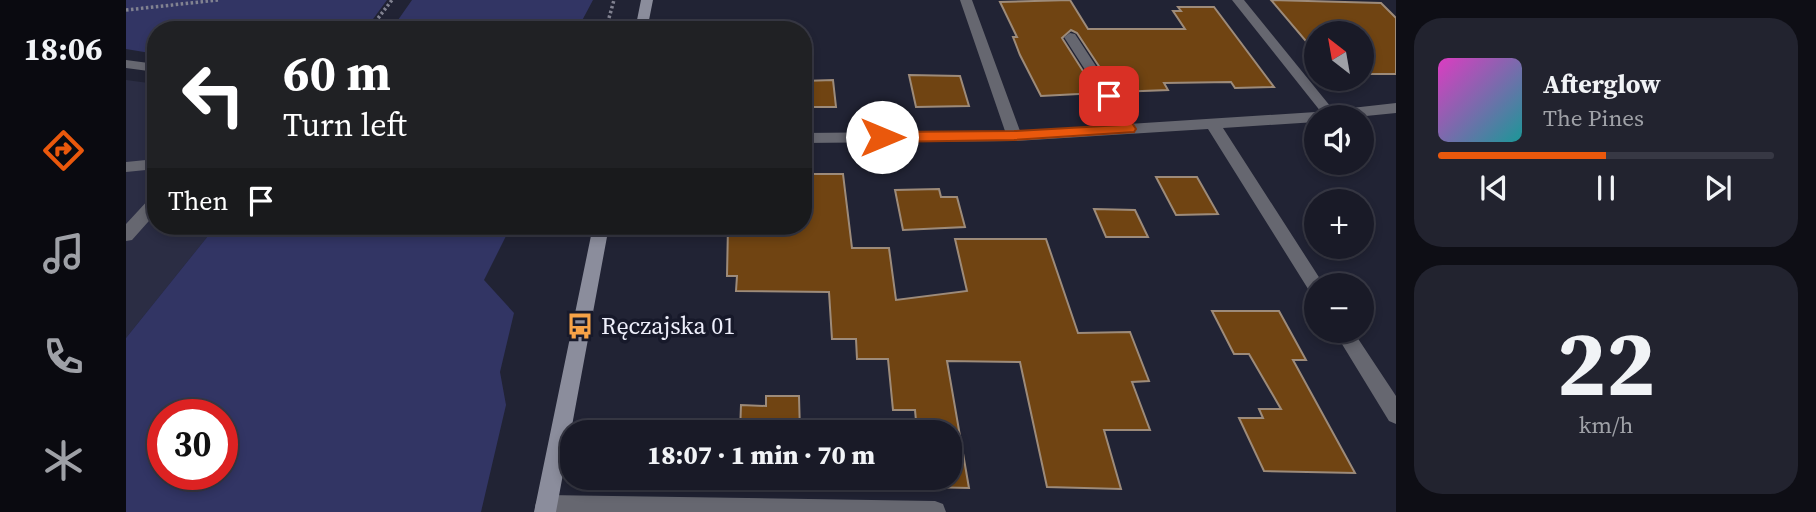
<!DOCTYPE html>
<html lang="en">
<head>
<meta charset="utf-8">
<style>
  :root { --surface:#191a27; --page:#22232f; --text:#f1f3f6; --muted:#9fa1a7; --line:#373844; --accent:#ea580c }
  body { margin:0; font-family:"Source Serif 4",serif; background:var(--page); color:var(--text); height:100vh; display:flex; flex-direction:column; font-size:26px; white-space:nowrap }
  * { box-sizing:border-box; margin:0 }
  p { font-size:23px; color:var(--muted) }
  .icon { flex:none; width:38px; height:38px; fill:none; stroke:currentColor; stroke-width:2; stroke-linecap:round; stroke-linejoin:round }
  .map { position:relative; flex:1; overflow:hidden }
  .drawer { display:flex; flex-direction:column; gap:18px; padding:18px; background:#0e0e15; width:420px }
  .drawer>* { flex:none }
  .banner { position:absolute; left:21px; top:21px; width:665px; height:214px; border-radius:28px; box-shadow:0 4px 10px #0003,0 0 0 2px var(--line); background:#202124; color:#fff; overflow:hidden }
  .needle { width:46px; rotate:329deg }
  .buttons { position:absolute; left:1178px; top:21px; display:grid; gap:14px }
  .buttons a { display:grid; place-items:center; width:70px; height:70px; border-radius:50%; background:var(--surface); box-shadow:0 4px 10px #0003,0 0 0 2px var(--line); font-size:35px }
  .speed { position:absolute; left:21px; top:399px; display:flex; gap:14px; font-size:35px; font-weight:700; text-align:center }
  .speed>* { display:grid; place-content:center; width:91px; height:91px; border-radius:50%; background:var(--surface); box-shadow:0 4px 10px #0003,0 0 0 2px var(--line); line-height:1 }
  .speed .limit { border:10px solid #d22; background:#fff; color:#111 }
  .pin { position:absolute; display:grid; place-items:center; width:60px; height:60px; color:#fff; margin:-30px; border-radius:14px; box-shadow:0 4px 10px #0006 }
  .me { position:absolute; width:77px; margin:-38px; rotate:90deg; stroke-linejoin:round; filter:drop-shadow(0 0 5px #0008) }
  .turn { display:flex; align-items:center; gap:24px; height:147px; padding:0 21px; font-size:32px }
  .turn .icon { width:91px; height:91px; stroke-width:2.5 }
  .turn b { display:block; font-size:49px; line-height:60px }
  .then { display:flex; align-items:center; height:66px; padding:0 21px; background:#0003; gap:14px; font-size:26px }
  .drawer .widget { flex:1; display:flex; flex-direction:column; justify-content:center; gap:10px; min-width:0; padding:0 24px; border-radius:28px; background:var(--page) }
  .drawer .dial { align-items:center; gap:0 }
  .dial b { font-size:91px; line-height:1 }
  .song { display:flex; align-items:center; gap:21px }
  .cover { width:84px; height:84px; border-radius:10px; background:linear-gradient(135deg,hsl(310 70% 55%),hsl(180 70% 35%)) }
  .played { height:7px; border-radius:4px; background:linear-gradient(90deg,var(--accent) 50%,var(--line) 50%) }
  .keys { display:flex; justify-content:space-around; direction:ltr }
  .trip { position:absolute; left:434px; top:420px; width:402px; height:70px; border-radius:28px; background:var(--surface); box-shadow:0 4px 10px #0003,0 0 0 2px var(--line); font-weight:800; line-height:70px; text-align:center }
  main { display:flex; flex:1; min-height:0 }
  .menu { display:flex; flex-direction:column; width:126px; justify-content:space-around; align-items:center; background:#0a0a10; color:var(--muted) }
  .menu .icon { width:49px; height:49px }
  .menu .selected { color:var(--accent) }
  .menu b { font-size:32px; color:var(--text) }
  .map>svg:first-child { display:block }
  .built { fill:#2b2d44 }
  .green { fill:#323564; fill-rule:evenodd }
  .building { fill:#704412; stroke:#9d8b7a; stroke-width:2 }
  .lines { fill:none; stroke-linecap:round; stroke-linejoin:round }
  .path { stroke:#818291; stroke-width:3.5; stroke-dasharray:2.5 2.5; stroke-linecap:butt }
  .service { fill:#666770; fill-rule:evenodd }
  .minor { fill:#666770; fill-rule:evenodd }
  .secondary { fill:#8b8d9c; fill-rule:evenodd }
  .route { fill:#ea580c; stroke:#983908; stroke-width:2 }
  .labels { text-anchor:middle; stroke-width:7; stroke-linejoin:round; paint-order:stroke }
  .poi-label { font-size:24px; fill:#eeeffb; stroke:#17192a; text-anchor:start }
</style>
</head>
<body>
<main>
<nav class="menu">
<b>18:06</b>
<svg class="icon selected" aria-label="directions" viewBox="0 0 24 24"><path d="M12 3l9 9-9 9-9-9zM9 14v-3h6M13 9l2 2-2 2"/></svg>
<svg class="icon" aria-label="music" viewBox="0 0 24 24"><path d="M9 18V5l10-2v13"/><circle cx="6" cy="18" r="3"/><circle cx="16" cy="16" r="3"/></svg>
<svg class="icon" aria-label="phone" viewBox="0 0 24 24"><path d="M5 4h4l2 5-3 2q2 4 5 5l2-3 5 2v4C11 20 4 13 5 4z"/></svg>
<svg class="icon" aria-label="climate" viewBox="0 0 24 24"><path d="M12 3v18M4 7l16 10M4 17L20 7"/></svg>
</nav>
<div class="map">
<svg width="1270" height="512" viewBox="0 0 1270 512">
  <rect width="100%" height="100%" fill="#212334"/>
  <path class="built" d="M0 80 30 84V226H90L0 338Z"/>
  <path class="green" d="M0 0H261L239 30H30V54L0 49Z
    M286 0H467L451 30H265Z
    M90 226H385L358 280 388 313 374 372 380 405 355 512H0V338ZM37 415H96V474H37Z"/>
  <path class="building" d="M944 0 962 29H1059L1047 11H1055L1052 7H1088L1148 87 1109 88 1105 82 1038 83 1042 90 990 92 951 33 945 30 936 38 971 93 915 96 894 55 887 37H891L874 2Z
    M1145 0 1255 3 1270 18V74H1236V33H1190V53Z
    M783 75 834 76 843 106 790 107Z
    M707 80 710 107H680L677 81Z
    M677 174H717L726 248H763L770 300 841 291 829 239H920L952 333 1004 332 1023 381 1006 382 1024 430H978L995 489 921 487 894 362 821 361 843 488 798 487 797 478H824V432H791L789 410H767L762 359H731L730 339H706L703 292 610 291 611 276H601L602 226H677Z
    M1030 177H1071L1092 214 1050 215Z
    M813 189 815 197H831L839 227 777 230 769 190Z
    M968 209 1009 210 1022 237H980Z
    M1086 311H1153L1180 360H1167L1229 473 1138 471 1113 418H1137L1133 409H1155L1123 354H1108Z
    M640 396H673L674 432H614L615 405 640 406Z"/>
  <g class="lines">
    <path class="path" d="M0 10 92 0
      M483 18 488 0
      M243 30 266 0"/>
    <path class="service" d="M1106 0H1118L1213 117H1199Z
      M944 33 949 34 1009 126V132H999L938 37Z
      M30 159V169L0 172V162Z
      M30 196V213L6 240 0 241V224L24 198Z"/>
    <path class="minor" d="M834 0H846L894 131 1190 112 1270 103V113L1230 117H1190V122L1097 128 1198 285H1190V294L1184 292 1082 129 888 141 677 143V133L879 131Z
      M0 60 30 64V72L0 68Z
      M1208 331H1227L1270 396V424L1263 421Z
      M420 495 809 501 817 504 820 512H411L409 506 412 498Z"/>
    <path class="secondary" d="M515 0H527L521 30H509Z
      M467 226H483L430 512H408Z"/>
  </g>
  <path class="route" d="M978 94H987L1010 129 1008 132 888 140 756 142 749 137 756 132 888 131 994 125 976 96Z"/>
  <defs>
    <g id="bus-bare" transform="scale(2.1)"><path d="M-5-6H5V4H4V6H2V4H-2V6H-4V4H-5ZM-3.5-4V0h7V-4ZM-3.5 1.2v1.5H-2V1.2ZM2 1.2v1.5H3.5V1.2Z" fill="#f6a247" stroke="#17192a" stroke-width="2.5" paint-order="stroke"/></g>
  </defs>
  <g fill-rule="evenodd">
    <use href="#bus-bare" x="454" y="326"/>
  </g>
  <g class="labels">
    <g class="poi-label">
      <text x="475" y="334">Ręczajska 01</text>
    </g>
  </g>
</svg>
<div class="buttons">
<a><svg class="needle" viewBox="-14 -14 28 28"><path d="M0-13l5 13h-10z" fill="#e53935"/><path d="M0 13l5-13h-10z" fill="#9fa1a7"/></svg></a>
<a><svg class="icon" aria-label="sound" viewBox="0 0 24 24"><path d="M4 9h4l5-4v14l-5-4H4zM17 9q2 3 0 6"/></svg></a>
<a>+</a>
<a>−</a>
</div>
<div class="speed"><div class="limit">30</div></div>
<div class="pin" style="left:983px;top:96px;background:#d93025"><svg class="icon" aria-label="arrive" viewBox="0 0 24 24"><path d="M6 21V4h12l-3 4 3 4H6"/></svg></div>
<svg class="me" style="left:756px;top:137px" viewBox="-20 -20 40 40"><circle r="19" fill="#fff"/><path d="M0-13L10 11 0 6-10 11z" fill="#ea580c"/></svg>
<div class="trip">18:07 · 1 min · 70 m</div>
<div class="banner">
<div class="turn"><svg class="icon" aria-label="left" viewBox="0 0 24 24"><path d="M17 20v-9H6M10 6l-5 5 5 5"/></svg><div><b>60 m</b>Turn left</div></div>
<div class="then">Then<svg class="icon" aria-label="arrive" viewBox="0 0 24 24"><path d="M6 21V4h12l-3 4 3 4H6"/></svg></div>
</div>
</div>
<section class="drawer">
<div class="widget">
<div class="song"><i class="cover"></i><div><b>Afterglow</b><p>The Pines</p></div></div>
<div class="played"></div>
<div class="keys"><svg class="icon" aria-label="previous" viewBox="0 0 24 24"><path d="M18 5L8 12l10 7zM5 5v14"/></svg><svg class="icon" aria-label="pause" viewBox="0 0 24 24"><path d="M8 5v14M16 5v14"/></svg><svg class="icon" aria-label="next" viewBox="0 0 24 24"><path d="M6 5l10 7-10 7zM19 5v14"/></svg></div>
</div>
<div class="widget dial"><b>22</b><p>km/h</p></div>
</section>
</main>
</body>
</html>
